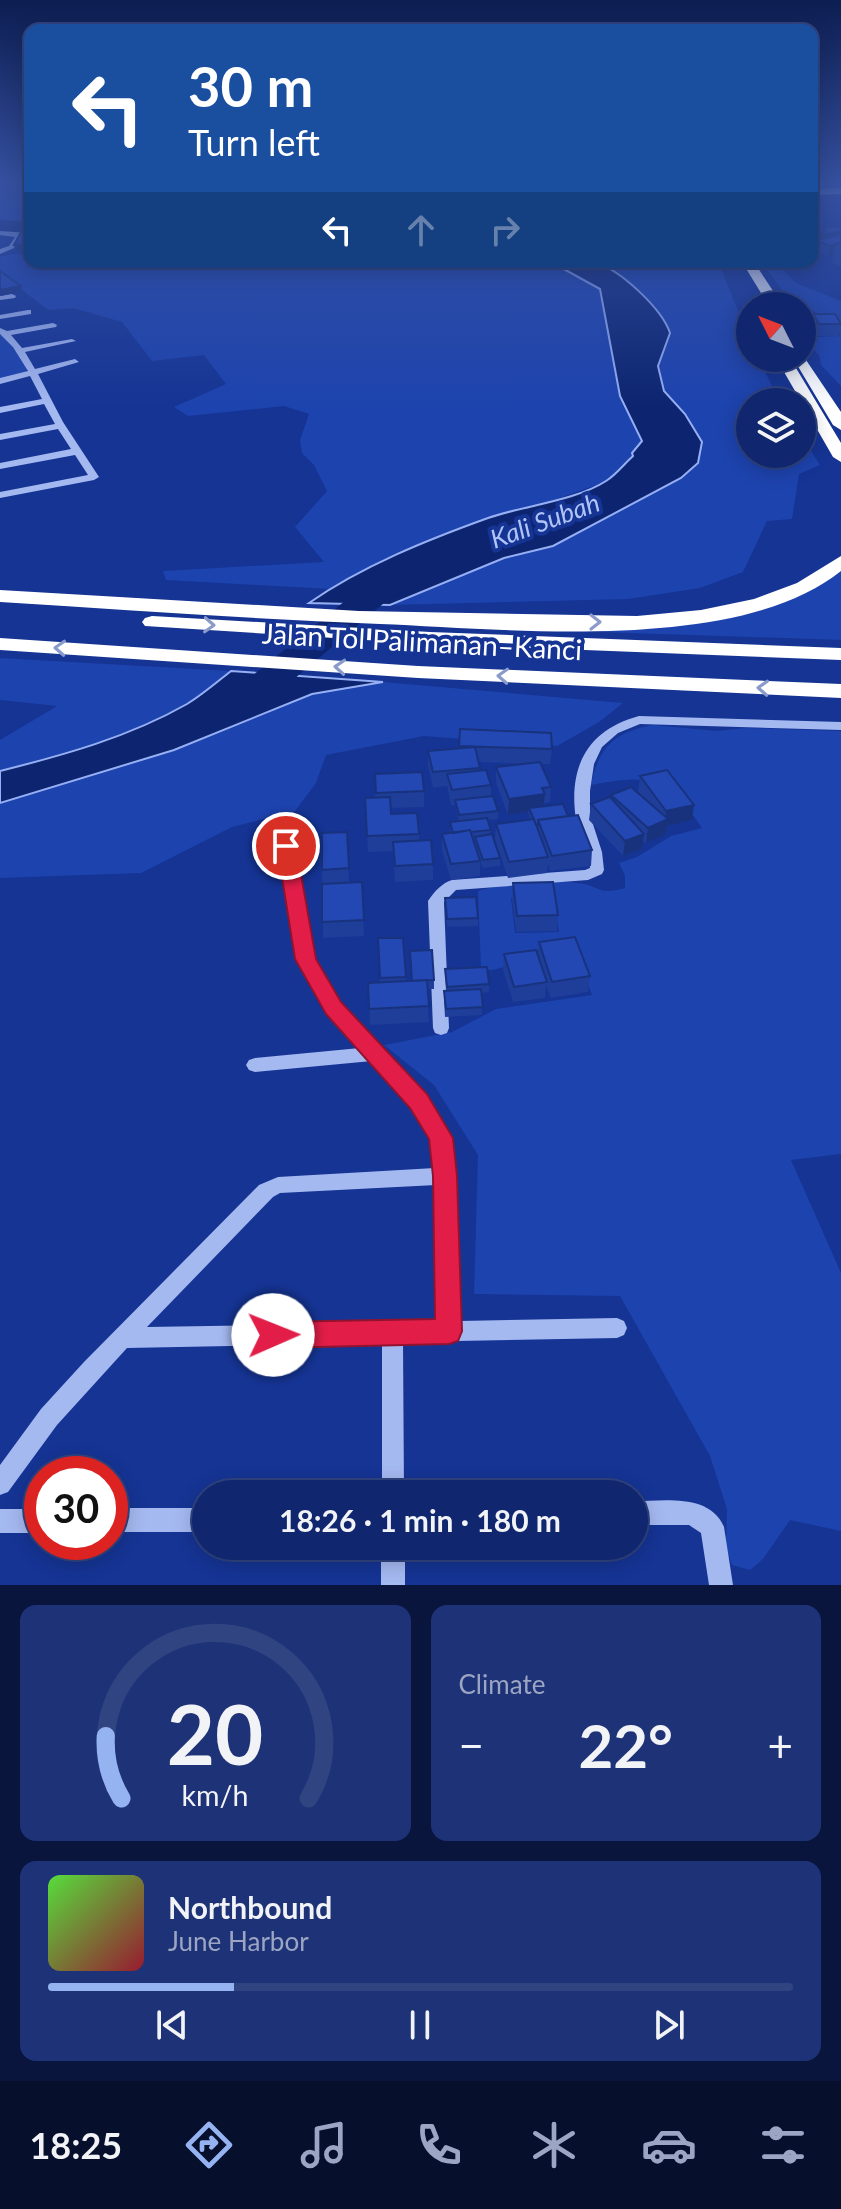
<!DOCTYPE html>
<html lang="en">
<head>
<meta charset="utf-8">
<style>
  :root { --surface:#10276f; --page:#1e3377; --text:#f1f3f6; --muted:#9ca5c3; --line:#304482; --accent:#95b2f1 }
  body { margin:0; font-family:Lato,sans-serif; background:var(--page); color:var(--text); height:100vh; display:flex; flex-direction:column; font-size:30px; white-space:nowrap }
  * { box-sizing:border-box; margin:0 }
  p { font-size:26px; color:var(--muted) }
  .icon { flex:none; width:44px; height:44px; fill:none; stroke:currentColor; stroke-width:2; stroke-linecap:round; stroke-linejoin:round }
  .map { position:relative; height:1585px; overflow:hidden }
  .drawer { display:flex; flex-direction:column; gap:20px; padding:20px; background:#09153d; flex:1 }
  .drawer>* { flex:none }
  .top-card { position:absolute; left:24px; top:24px; width:794px; height:244px; border-radius:16px; box-shadow:0 4px 20px #0003,0 0 0 2px var(--line); background:#1a4fa0; color:#fff; overflow:hidden }
  .needle { width:52px; rotate:312deg }
  .tools { position:absolute; left:736px; top:292px; display:grid; gap:16px }
  .tools a { display:grid; place-items:center; width:80px; height:80px; border-radius:50%; background:var(--surface); box-shadow:0 4px 20px #0003,0 0 0 2px var(--line); font-size:40px }
  .speed { position:absolute; left:24px; top:1456px; display:flex; gap:16px; font-size:40px; font-weight:700; text-align:center }
  .speed>* { display:grid; place-content:center; width:104px; height:104px; border-radius:50%; background:var(--surface); box-shadow:0 4px 20px #0003,0 0 0 2px var(--line); line-height:1 }
  .speed .limit { border:12px solid #d22; background:#fff; color:#111 }
  .pin { position:absolute; display:grid; place-items:center; width:68px; height:68px; color:#fff; margin:-34px; border:4px solid #fff; border-radius:50%; box-shadow:0 2px 8px #0007 }
  .me { position:absolute; width:88px; margin:-44px; rotate:89deg; stroke-linejoin:round; filter:drop-shadow(0 0 6px #0008) }
  .turn { display:flex; align-items:center; gap:28px; height:168px; padding:0 32px; font-size:36px }
  .turn .icon { width:104px; height:104px; stroke-width:2.5 }
  .turn b { display:block; font-size:56px; line-height:68px }
  .lanes { display:flex; align-items:center; height:76px; padding:0 32px; background:#0003; justify-content:center; gap:40px; direction:ltr }
  .lanes .off { opacity:.35 }
  .big { font-size:60px; font-weight:700; line-height:1.1 }
  .drawer .widget { flex:1; display:flex; flex-direction:column; justify-content:center; gap:12px; min-width:0; padding:0 28px; border-radius:16px; background:var(--page) }
  .drawer .dial { align-items:center; gap:0 }
  .dial svg { height:208px; overflow:visible; fill:none; stroke:var(--line); stroke-width:7; stroke-linecap:round; text-anchor:middle }
  .dial text { fill:var(--text); stroke:none }
  .song { display:flex; align-items:center; gap:24px }
  .cover { width:96px; height:96px; border-radius:12px; background:linear-gradient(135deg,hsl(110 70% 55%),hsl(350 70% 35%)) }
  .played { height:8px; border-radius:4px; background:linear-gradient(90deg,var(--accent) 25%,var(--line) 25%) }
  .keys { display:flex; justify-content:space-around; direction:ltr }
  .heat { display:flex; justify-content:space-between; align-items:center; font-size:44px; direction:ltr }
  .drawer .tiles { flex:1; display:grid; gap:20px; grid-template-columns:1fr 1fr }
  .widget:last-child { grid-column:span 2 }
  .trip { position:absolute; left:192px; top:1480px; width:456px; height:80px; border-radius:40px; background:var(--surface); box-shadow:0 4px 20px #0003,0 0 0 2px var(--line); font-weight:700; line-height:80px; text-align:center }
  .dock { display:flex; height:128px; justify-content:space-around; align-items:center; background:#06102c; color:var(--muted) }
  .dock .icon { width:56px; height:56px }
  .dock .active { color:var(--accent) }
  .dock b { font-size:36px; color:var(--text) }
  .map>svg:first-child { display:block }
  .green { fill:#1d43ae; fill-rule:evenodd }
  .water { fill:#0d2570; stroke:#97b0f4; stroke-width:2 }
  .lines { fill:none; stroke-linecap:round; stroke-linejoin:round }
  .river { fill:#0d2570; fill-rule:evenodd }
  .minor { fill:#a5b9f1; fill-rule:evenodd }
  .highway { fill:#fff; fill-rule:evenodd }
  .wall { fill:#1e3e9a }
  .shaded-wall { fill:#18327d }
  .building { fill:#2348b3; stroke:#18327d; stroke-width:2 }
  .oneway { stroke:#8a9aca }
  .route { fill:#e11d48; stroke:#92132f; stroke-width:2 }
  .labels { text-anchor:middle; stroke-width:8; stroke-linejoin:round; paint-order:stroke }
  .far-water-label { font-size:26px; font-style:italic; fill:#b1c4f8; stroke:#153494 }
  .street-label { font-size:28px; fill:#fff; stroke:#153494 }
</style>
</head>
<body>
<div class="map">
<svg width="841" height="1585" viewBox="0 0 841 1585">
  <rect width="100%" height="100%" fill="#153494"/>
  <path class="green" d="M0 185H30V226L0 225Z
    M12 254H30V262H551L600 289 620 396 642 441 632 453 633 456 605 482 548 502 490 517 391 558 330 589 166 580 163 571 324 562 295 527 327 491 314 465 302 453 300 440 309 414 284 406 188 416 174 407 226 384 204 355 152 361 122 322 73 308 48 310 0 273V257Z
    M595 262H718L750 339V358H758L780 402H750V454H802V437L820 465 799 474 792 519 767 521 743 572 700 588 628 599 390 605 504 558 553 546 681 478 698 463 702 442 685 414 664 391 658 366 663 351 656 307 640 292Z
    M762 262H774L796 283 841 301V386L821 365 819 355 804 341 816 337 841 336 833 325H802V316L813 318 821 315 791 303Z
    M0 334 9 341 28 368 25 372 0 379Z
    M841 570V640L601 632C618 628 638 630 656 628 721 622 788 612 841 570Z
    M0 658 231 671C217 682 202 695 187 704 129 737 64 755 0 771V740L57 706 0 700Z
    M383 682 623 703 599 722 557 746 424 736 326 755 316 783 295 811 232 827 141 873 0 878V803L174 750 312 694Z
    M653 725 717 731 744 728 841 731V1154L791 1160 841 1273V1531L790 1520 763 1559 750 1570 732 1565 726 1547 727 1509 710 1456 620 1296 474 1294 478 1155 434 1085 384 1045 452 1032 496 1009 592 995 574 949 553 941C533 952 505 973 481 970L478 891C496 884 559 880 578 883 602 886 597 896 625 888V876L619 863 637 857 671 836 702 828C667 776 651 774 591 785 599 746 615 732 653 725ZM553 896 559 932 515 933 511 898Z"/>
  <path class="water" d="M551 262C564 262 582 259 594 262 620 269 662 309 670 333L658 366 664 391 685 414 702 442 698 463 681 478 553 546 504 558 390 605 309 603C362 566 427 540 488 518 522 506 575 501 606 481 616 475 624 464 633 456L632 453 642 441 620 396 600 289Z
    M231 671 383 682 312 694 174 750 0 803V771C64 755 129 737 187 704 202 695 217 682 231 671Z"/>
  <g class="lines">
    <path class="river" d="M0 220 30 222V234L0 232Z
      M410 565 422 568 427 575 422 582 390 598 249 717 235 721 221 717 216 709 221 701 366 584Z"/>
    <path class="minor" d="M0 231 30 233V237H21L14 248 0 254V249L9 246 15 237 0 235Z
      M12 294 16 296 15 298 0 300V296Z
      M28 310H31V314L0 319V315Z
      M53 323 57 325 56 327 11 335 22 348 72 339 76 341 25 352 35 369 75 359 79 362 38 374 63 422 99 477 94 480 0 498V492L88 475 75 455 0 469V463L71 449 58 429 0 440V434L55 424 44 404 0 413V407L42 399 30 376 0 384V378L28 371 13 347 0 334V328L7 331Z
      M639 716 841 722V730L640 724 618 733 602 747 594 764 590 791V815L602 852 604 870 602 874 588 880 456 890 444 902 449 1028 447 1033 441 1035 435 1033 433 1028 428 901C433 893 443 882 452 880L585 870 590 868C589 850 579 837 576 820 568 767 587 730 639 716Z
      M286 841 293 846 314 959 340 1003 424 1096 450 1138 454 1176 459 1321 617 1318 624 1321 627 1328 624 1335 617 1338 403 1342 404 1494H382V1343L127 1348 57 1425 8 1492 0 1495V1465L41 1409 84 1362 259 1185 278 1177 435 1168 432 1139 412 1106 372 1061 255 1072 249 1070 246 1065 249 1060 255 1058 360 1048 328 1013 298 959 279 846ZM436 1185 438 1322 147 1327 273 1197 280 1193Z
      M634 1501C664 1501 710 1493 724 1527L733 1585H709L701 1533 689 1525H634Z
      M110 1508H206V1532H110Z
      M0 1509H42V1533H0Z
      M381 1546H405V1585H381Z"/>
    <path class="highway" d="M841 188V194L812 195V189Z
      M742 262H754L783 306H769Z
      M802 354 841 412V430L833 425 793 358H802Z
      M776 358H790L841 443V462L833 457Z
      M841 556V571C738 654 507 629 380 624 253 619 127 610 0 602V590L359 611 637 616 701 610 754 599 797 583Z
      M152 616 430 632 841 648V660L430 644 145 626 142 622 145 618Z
      M0 638 418 666 841 684V698L418 678 0 650Z"/>
  </g>
  <path class="wall" d="M812 226 819 229 841 228V267L832 263 833 255 828 256 814 251 816 242 814 243V254H812Z
    M813 314 841 324 839 336H817L811 326Z
    M460 729 552 749 550 764H541L551 787 550 802 544 803V806L568 816 592 850 591 866 550 871 548 864 547 873 508 878 495 840 496 824 530 820 528 812 508 815 496 783V767L525 764 479 762 480 770 491 785V797L498 811V819L488 820 491 830 490 835 500 858V866L483 868 480 861V876L451 880 442 850V834L450 833V822L459 821 455 805H451L447 786 433 788 428 766V751L459 748Z
    M375 774 424 791V807L391 808V814L419 834V840L433 864V880L395 882 393 851 368 852 365 798 375 797Z
    M640 776 692 820 667 826 665 835 646 843 643 841 642 849 623 856 589 820 591 804 610 798 611 795H640L638 792Z
    M347 832 349 883 362 882 364 936 323 938 322 870Z
    M513 883 558 915 557 931 516 932 512 899Z
    M445 898 478 918V926L447 927Z
    M378 938H403L406 981 434 980V989H427L429 1022 370 1025 368 983H380Z
    M539 942 590 976 588 992 551 998 546 985 545 998 513 1002 503 970 504 954 538 955Z
    M445 969 489 984V992L481 993 482 1015 445 1017 444 999V991H446Z"/>
  <path class="shaded-wall" d="M824 231H841V236L816 240V242L812 243V233Z
    M816 243 814 254H812V244Z
    M30 244V249L15 250 14 245Z
    M835 245 833 255 828 256 830 246Z
    M21 286 22 291 1 296 0 290Z
    M545 794 543 810 529 808 528 812 508 815 509 799Z
    M694 805 692 820 667 826 665 835 646 843 648 828 665 820 666 811Z
    M644 834 642 849 623 856 625 841Z"/>
  <path class="building" d="M812 226 824 231 812 233Z
    M835 226 841 228V231L823 235 824 231 819 229Z
    M30 231V244L14 245 21 232Z
    M841 235V242L830 246 816 240Z
    M0 271 21 286 0 290Z
    M813 314H835L841 324H819Z
    M460 729 551 733 552 749 459 746Z
    M475 747 480 768 433 772 428 751Z
    M540 762 551 787 542 788 545 794 509 799 496 767Z
    M486 770 491 785 452 790 447 774Z
    M667 770 694 805 666 811 640 776Z
    M422 772 424 791 376 793 375 774Z
    M631 787 668 819 648 828 611 795Z
    M493 796 498 811 459 815 455 800Z
    M390 797 391 814 417 813 419 834 367 836 365 798Z
    M610 797 644 834 625 841 591 804Z
    M563 804 568 816 538 820V825H536L529 808Z
    M578 815 592 850 552 856 538 820Z
    M487 818 491 830 471 832 470 830 453 833 450 822Z
    M534 819 548 857 509 862 496 824Z
    M470 830 480 861 451 864 442 834Z
    M347 832 349 868 322 870V833Z
    M492 834 500 858 483 860 475 837Z
    M431 840 433 864 395 866 393 842Z
    M362 882 364 920 322 922V884Z
    M553 882 558 915 517 916 513 883Z
    M476 897 478 918 447 919 445 898Z
    M575 937 590 976 552 982 539 942Z
    M378 938H403L406 977 380 978Z
    M432 950 434 980 412 981 410 951Z
    M536 950 547 982 514 987 504 954Z
    M487 967 489 984 447 987 445 969Z
    M427 980 429 1006 369 1009 368 983Z
    M481 989 483 1007 446 1009 444 991Z"/>
  <defs><path id="oneway-chevron" d="M-2-3.5L2.5 0L-2 3.5" fill="none" stroke-width="1.6" stroke-linecap="round" stroke-linejoin="round" transform="scale(2)"/></defs>
  <g class="oneway">
    <use href="#oneway-chevron" transform="translate(595 622)"/>
    <use href="#oneway-chevron" transform="translate(209 625) rotate(3)"/>
    <use href="#oneway-chevron" transform="translate(60 648) rotate(-177)"/>
    <use href="#oneway-chevron" transform="translate(340 667) rotate(-176)"/>
    <use href="#oneway-chevron" transform="translate(503 676) rotate(-177)"/>
    <use href="#oneway-chevron" transform="translate(763 688) rotate(-177)"/>
  </g>
  <linearGradient id="sky" x2="0" y2="1"><stop stop-color="#0c1d51"/><stop offset="0.45" stop-color="#35509f"/><stop offset="1" stop-color="#35509f" stop-opacity="0"/></linearGradient>
  <rect width="841" height="407" fill="url(#sky)"/>
  <path class="route" d="M286 839 296 846 316 959 341 1002 427 1094 453 1138 457 1176 462 1331 458 1341 449 1344 273 1348 264 1344 260 1335 264 1325 273 1322 435 1319 433 1176 429 1139 410 1108 326 1014 295 959 277 846Z"/>
  <g class="labels">
    <g class="far-water-label">
      <text transform="translate(545 521) rotate(-20)" y="9">Kali Subah</text>
    </g>
    <g class="street-label">
      <text transform="translate(422 642) rotate(3)" y="10">Jalan Tol Palimanan–Kanci</text>
    </g>
  </g>
</svg>
<div class="tools">
<a><svg class="needle" viewBox="-14 -14 28 28"><path d="M0-13l5 13h-10z" fill="#e53935"/><path d="M0 13l5-13h-10z" fill="#9ca5c3"/></svg></a>
<a><svg class="icon" aria-label="layers" viewBox="0 0 24 24"><path d="M12 4l9 5-9 5-9-5zM3 14l9 5 9-5"/></svg></a>
</div>
<div class="speed"><div class="limit">30</div></div>
<div class="pin" style="left:286px;top:846px;background:#d93025"><svg class="icon" aria-label="arrive" viewBox="0 0 24 24"><path d="M6 21V4h12l-3 4 3 4H6"/></svg></div>
<svg class="me" style="left:273px;top:1335px" viewBox="-20 -20 40 40"><circle r="19" fill="#fff"/><path d="M0-13L10 11 0 6-10 11z" fill="#e11d48"/></svg>
<div class="trip">18:26 · 1 min · 180 m</div>
<div class="top-card">
<div class="turn"><svg class="icon" aria-label="left" viewBox="0 0 24 24"><path d="M17 20v-9H6M10 6l-5 5 5 5"/></svg><div><b>30 m</b>Turn left</div></div>
<div class="lanes"><svg class="icon" aria-label="left" viewBox="0 0 24 24"><path d="M17 20v-9H6M10 6l-5 5 5 5"/></svg><svg class="icon off" aria-label="ahead" viewBox="0 0 24 24"><path d="M12 20V5M6 11l6-6 6 6"/></svg><svg class="icon off" aria-label="right" viewBox="0 0 24 24"><path d="M7 20v-9h11M14 6l5 5-5 5"/></svg></div>
</div>
</div>
<section class="drawer">
<div class="tiles">
<div class="widget dial"><svg viewBox="0 0 100 80">
<path d="M14 69A42 42 0 1 1 86 69"/>
<path d="M14 69A42 42 0 0 1 8 45" stroke="#95b2f1"/>
<text x="50" y="56" font-size="32" font-weight="700">20</text>
<text x="50" y="72" font-size="11">km/h</text>
</svg></div>
<div class="widget"><p>Climate</p>
<div class="heat"><a>−</a><b class="big">22°</b><a>+</a></div>
</div>
<div class="widget">
<div class="song"><i class="cover"></i><div><b>Northbound</b><p>June Harbor</p></div></div>
<div class="played"></div>
<div class="keys"><svg class="icon" aria-label="previous" viewBox="0 0 24 24"><path d="M18 5L8 12l10 7zM5 5v14"/></svg><svg class="icon" aria-label="pause" viewBox="0 0 24 24"><path d="M8 5v14M16 5v14"/></svg><svg class="icon" aria-label="next" viewBox="0 0 24 24"><path d="M6 5l10 7-10 7zM19 5v14"/></svg></div>
</div>
</div>
</section>
<nav class="dock">
<b>18:25</b>
<svg class="icon active" aria-label="directions" viewBox="0 0 24 24"><path d="M12 3l9 9-9 9-9-9zM9 14v-3h6M13 9l2 2-2 2"/></svg>
<svg class="icon" aria-label="music" viewBox="0 0 24 24"><path d="M9 18V5l10-2v13"/><circle cx="6" cy="18" r="3"/><circle cx="16" cy="16" r="3"/></svg>
<svg class="icon" aria-label="phone" viewBox="0 0 24 24"><path d="M5 4h4l2 5-3 2q2 4 5 5l2-3 5 2v4C11 20 4 13 5 4z"/></svg>
<svg class="icon" aria-label="climate" viewBox="0 0 24 24"><path d="M12 3v18M4 7l16 10M4 17L20 7"/></svg>
<svg class="icon" aria-label="car" viewBox="0 0 24 24"><path d="M5 17H2v-5l4-1 3-4h7l3 4 3 1v5h-3M9 17h6M6 11h13"/><circle cx="7" cy="17" r="2"/><circle cx="17" cy="17" r="2"/></svg>
<svg class="icon" aria-label="filters" viewBox="0 0 24 24"><path d="M4 7h16M4 17h16"/><circle cx="9" cy="7" r="2"/><circle cx="15" cy="17" r="2"/></svg>
</nav>
</body>
</html>
